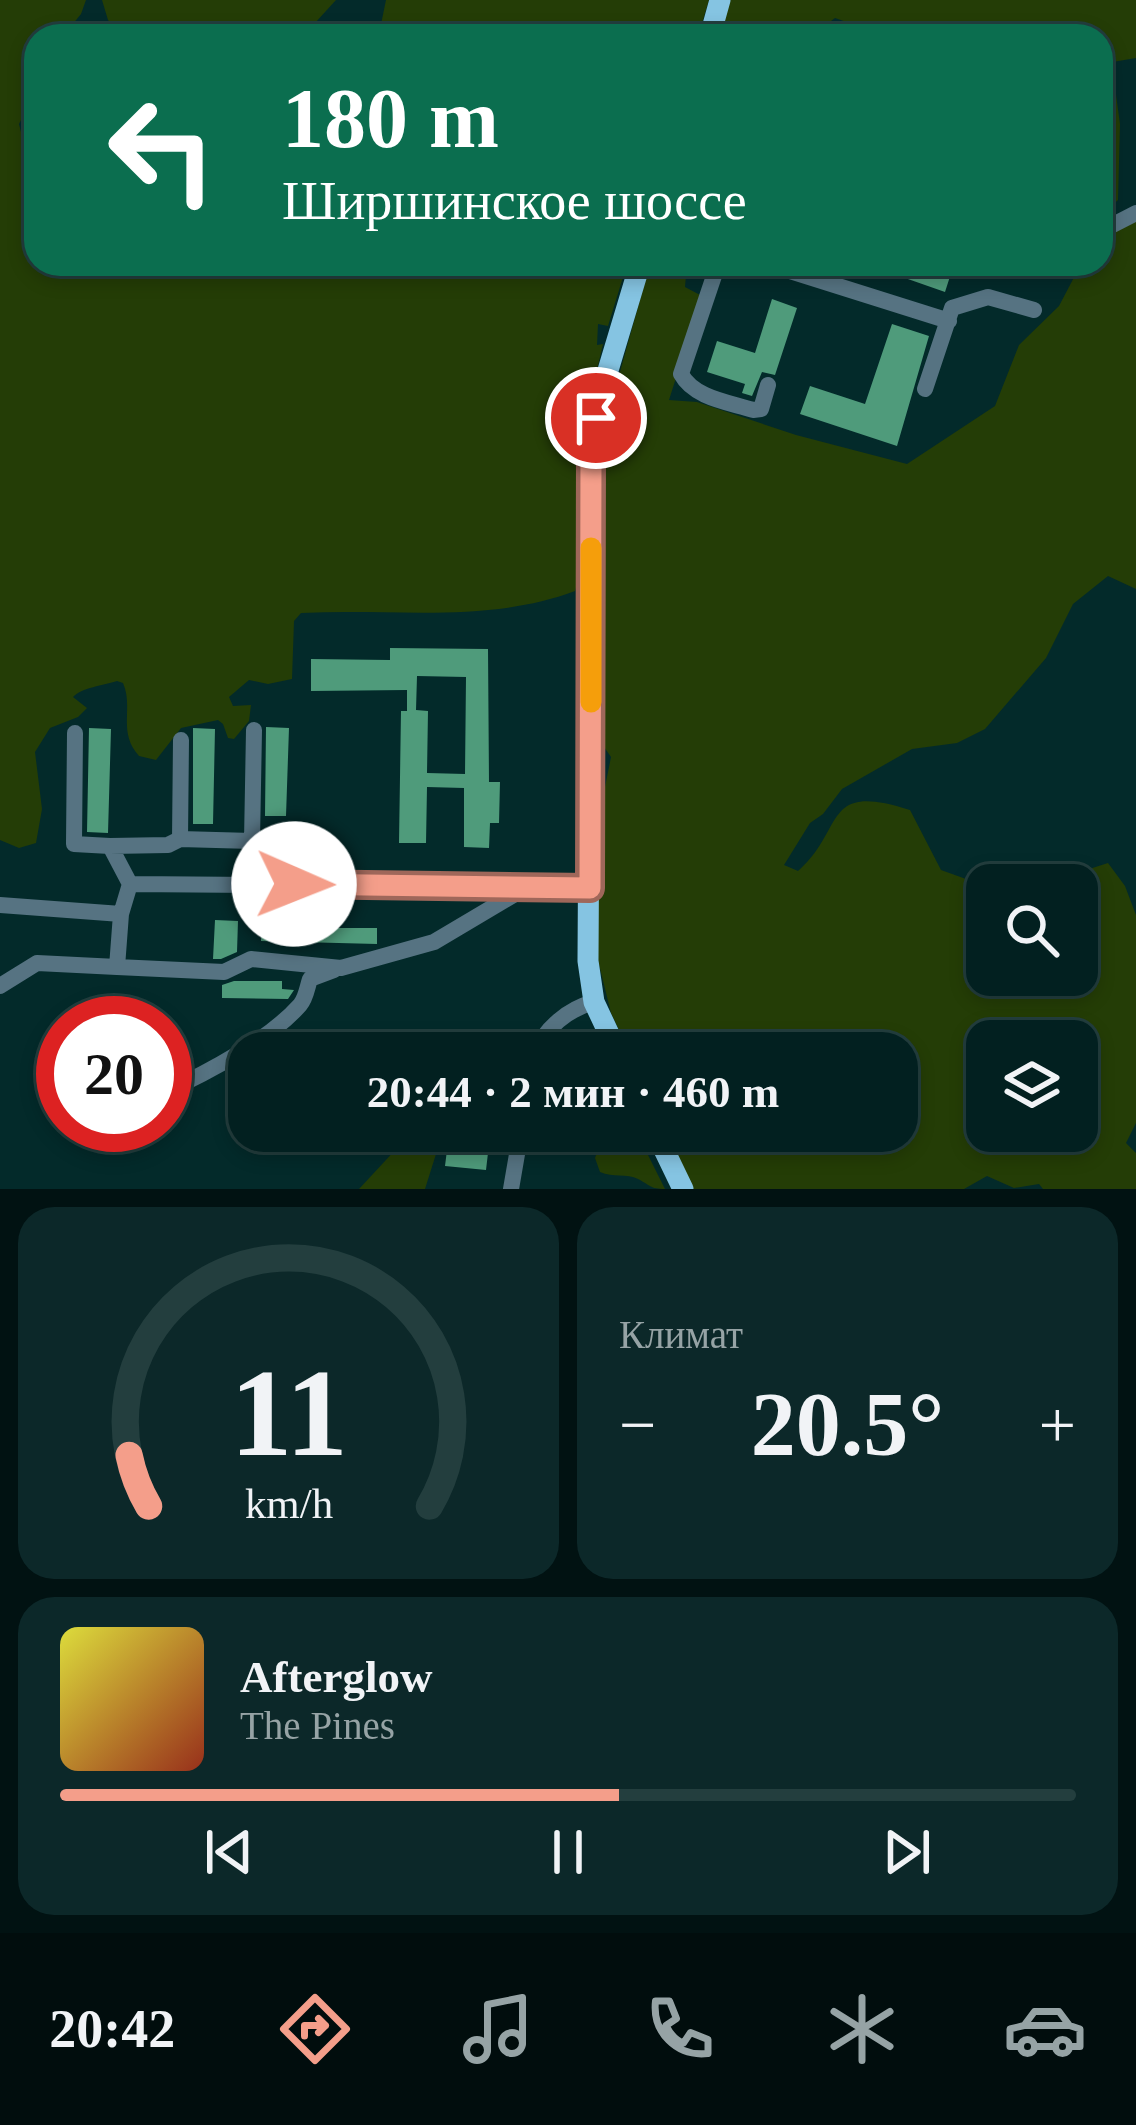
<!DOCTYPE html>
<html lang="ru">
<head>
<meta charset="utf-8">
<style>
  :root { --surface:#022020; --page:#0c2829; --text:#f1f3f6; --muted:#96a3a5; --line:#233e3e; --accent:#f49e8a }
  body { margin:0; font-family:"Times New Roman",serif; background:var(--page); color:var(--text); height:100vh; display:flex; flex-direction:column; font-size:45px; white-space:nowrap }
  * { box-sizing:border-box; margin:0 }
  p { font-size:39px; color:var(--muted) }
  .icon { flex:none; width:66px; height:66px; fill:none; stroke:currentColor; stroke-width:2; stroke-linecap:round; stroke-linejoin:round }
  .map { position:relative; height:1189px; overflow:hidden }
  .drawer { display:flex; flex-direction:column; gap:18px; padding:18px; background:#011212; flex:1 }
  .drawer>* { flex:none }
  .hud { position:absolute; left:24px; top:24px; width:1089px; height:252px; border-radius:36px; box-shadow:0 6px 18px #0003,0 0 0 3px var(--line); background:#0b6e4f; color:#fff; overflow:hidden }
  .controls { position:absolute; left:966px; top:864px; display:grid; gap:24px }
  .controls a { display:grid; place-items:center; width:132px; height:132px; border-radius:24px; background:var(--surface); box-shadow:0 6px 18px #0003,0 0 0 3px var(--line); font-size:60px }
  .speed { position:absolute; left:36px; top:996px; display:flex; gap:24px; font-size:60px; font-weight:700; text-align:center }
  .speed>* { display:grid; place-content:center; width:156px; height:156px; border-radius:50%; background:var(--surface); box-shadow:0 6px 18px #0003,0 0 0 3px var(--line); line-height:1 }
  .speed .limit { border:18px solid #d22; background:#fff; color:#111 }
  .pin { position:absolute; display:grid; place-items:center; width:102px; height:102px; color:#fff; margin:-51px; border:6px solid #fff; border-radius:50%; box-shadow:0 3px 12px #0007 }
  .me { position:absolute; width:132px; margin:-66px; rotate:91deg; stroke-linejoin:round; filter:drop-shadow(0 0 9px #0008) }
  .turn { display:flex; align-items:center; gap:42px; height:252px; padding:0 60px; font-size:54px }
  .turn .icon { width:156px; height:156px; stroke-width:2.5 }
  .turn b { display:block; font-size:84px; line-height:102px }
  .big { font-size:90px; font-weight:700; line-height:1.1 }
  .drawer .widget { flex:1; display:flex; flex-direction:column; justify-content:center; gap:18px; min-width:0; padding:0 42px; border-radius:36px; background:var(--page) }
  .drawer .dial { align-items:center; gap:0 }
  .dial svg { height:312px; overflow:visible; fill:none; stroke:var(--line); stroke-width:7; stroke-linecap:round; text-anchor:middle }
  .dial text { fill:var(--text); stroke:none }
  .song { display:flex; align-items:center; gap:36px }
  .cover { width:144px; height:144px; border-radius:18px; background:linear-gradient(135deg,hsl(60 70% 55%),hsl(10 70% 35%)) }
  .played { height:12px; border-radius:6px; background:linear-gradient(90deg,var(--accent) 55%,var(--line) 55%) }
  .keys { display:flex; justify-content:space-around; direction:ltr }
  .heat { display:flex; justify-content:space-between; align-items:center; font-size:66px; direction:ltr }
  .drawer .tiles { flex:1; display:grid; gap:18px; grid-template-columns:1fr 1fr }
  .widget:last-child { grid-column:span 2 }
  .trip { position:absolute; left:228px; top:1032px; width:690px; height:120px; border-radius:36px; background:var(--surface); box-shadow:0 6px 18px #0003,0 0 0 3px var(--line); font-weight:700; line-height:120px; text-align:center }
  .tab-bar { display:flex; height:192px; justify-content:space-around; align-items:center; background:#010d0d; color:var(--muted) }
  .tab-bar .icon { width:84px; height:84px }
  .tab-bar .selected { color:var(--accent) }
  .tab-bar b { font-size:54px; color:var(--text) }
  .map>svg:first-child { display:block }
  .green { fill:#243d06; fill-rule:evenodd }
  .building { fill:#4f9b7b; fill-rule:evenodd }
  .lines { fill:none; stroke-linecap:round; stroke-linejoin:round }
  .minor { stroke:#567382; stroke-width:16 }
  .major { stroke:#85c4e2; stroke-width:21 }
  .route-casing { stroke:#9f675a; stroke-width:30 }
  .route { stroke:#f49e8a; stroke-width:21 }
  .slow { stroke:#f59e0b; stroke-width:21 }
</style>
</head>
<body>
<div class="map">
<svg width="1136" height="1189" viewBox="0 0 1136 1189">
  <rect width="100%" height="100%" fill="#032a2a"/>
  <path class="green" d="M0 0H86L81 14 63 36H36V90L19 124 22 136 36 135V264H627L608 326 598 324 597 345 603 344 582 434 580 574 575 591C487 624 394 608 301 613L294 621 292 679 268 684 249 680 229 697 233 706 251 705 249 721 234 739 228 738 223 724 218 720 181 728 156 760 139 756C117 732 134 708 123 683L117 681C104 685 81 688 73 697L87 708 78 717 50 728 35 752 42 809 36 843 19 848 0 840Z
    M102 0H336L315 23 297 36H122L108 20Z
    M386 0H709L698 36H375L380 29Z
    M730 0H1136V58L1101 64V36L1015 35 976 23 943 31 938 36H887L835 18 819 30 818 36H719Z
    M1101 73 1114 80 1120 124 1118 200 1101 216Z
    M1136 221V589L1108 576 1073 604 1046 658 985 729 957 743 912 749 842 789 823 814 810 823 784 865 798 871C846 829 821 781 910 810L941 870 966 879 1007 873 1034 882H1049L1108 863 1125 886 1136 915V1123L1126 1143 1136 1153V1189H1043L1039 1184 1014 1188 987 1176 964 1189H692L665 1131H897V1053H630L611 1013 595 948 601 807 611 757 602 744 606 447 611 404 650 264H687L685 287 702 296 669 400 697 402 796 435 907 464 995 406 1019 345 1059 306 1081 264H1101L1104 236ZM987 885H1077V975H987ZM987 1041H1077V1131H987Z
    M419 1131H458L436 1154 425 1189H359L398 1147Z
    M595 1131H636L665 1189C650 1189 650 1185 638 1179 627 1173 613 1178 600 1172L595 1158 601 1142Z"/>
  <path class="building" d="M865 264H954L945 292Z
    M772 299 797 308 775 375 762 372 752 396 742 393 745 384 707 372 717 341 755 353Z
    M892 324 929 336 897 446 800 414 810 386 865 404Z
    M390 648 488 649 489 782H500L499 823H490L489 848 464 847V788L427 787 426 843H399L401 711H407V690L311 691V659L390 660ZM417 676 466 677 465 774 427 773 428 711 416 710Z
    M266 727 289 728 286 816H265Z
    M89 728 111 729 108 833 87 832Z
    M193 728 215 729 213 824H193Z
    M215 920 238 921 237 952 221 959H213Z
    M262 920 332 921V928H377V944L261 941Z
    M234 981H282V989L294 990 288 999 222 998V985Z
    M470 1139 484 1140 483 1153H488L486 1170 445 1166 447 1150 469 1152Z"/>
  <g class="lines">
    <path class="minor" d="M1101 231 1136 213
      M718 264 681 374C694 398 728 402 753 410L761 409 768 385
      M768 264 949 321
      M925 389 952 308 988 297 1034 310
      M75 733 74 844 110 846 130 884
      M180 839 181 740
      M110 846 168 845 180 839 252 841 254 730
      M0 905 121 914 130 884 590 888
      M117 967 224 972 251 959 341 968 434 942 525 888
      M0 986 37 963 117 967 121 914
      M535 1053C545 1028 568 1009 594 1002
      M165 1092C207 1073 269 1040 300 1005 306 998 307 988 310 979L334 970
      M511 1189 521 1131"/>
    <path class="major" d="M710 36 720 0
      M618 1053 594 1002 588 961 591 456 603 387 640 264
      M655 1131 683 1189"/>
  </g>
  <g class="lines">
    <g class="route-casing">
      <path id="route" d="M294 884 590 888 591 456 596 418"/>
    </g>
    <use href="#route" class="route"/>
    <path class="slow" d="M591 548V702"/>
  </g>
</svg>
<div class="controls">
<a><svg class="icon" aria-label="search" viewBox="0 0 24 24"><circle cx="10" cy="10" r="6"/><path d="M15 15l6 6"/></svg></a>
<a><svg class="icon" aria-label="layers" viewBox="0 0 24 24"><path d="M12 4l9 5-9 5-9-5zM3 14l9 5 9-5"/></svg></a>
</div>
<div class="speed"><div class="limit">20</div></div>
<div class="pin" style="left:596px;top:418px;background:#d93025"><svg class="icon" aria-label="arrive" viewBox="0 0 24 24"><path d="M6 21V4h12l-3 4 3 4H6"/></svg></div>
<svg class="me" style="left:294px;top:884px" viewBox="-20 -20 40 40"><circle r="19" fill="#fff"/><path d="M0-13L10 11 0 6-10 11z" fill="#f49e8a"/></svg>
<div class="trip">20:44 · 2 мин · 460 m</div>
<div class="hud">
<div class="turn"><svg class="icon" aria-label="left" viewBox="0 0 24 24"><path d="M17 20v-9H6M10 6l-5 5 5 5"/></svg><div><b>180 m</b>Ширшинское шоссе</div></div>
</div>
</div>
<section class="drawer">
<div class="tiles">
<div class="widget dial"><svg viewBox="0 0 100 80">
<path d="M14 69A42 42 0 1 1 86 69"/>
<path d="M14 69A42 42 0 0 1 9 56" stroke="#f49e8a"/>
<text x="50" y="56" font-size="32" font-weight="700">11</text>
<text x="50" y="72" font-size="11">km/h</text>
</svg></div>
<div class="widget"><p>Климат</p>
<div class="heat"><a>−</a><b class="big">20.5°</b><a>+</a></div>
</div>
<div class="widget">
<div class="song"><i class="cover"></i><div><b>Afterglow</b><p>The Pines</p></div></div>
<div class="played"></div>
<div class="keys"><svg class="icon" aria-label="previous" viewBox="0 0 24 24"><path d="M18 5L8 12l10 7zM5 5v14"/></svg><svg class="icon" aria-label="pause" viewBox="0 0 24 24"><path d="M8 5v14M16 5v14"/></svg><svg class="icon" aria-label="next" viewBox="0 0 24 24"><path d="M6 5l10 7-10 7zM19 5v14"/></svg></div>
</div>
</div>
</section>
<nav class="tab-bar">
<b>20:42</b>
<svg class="icon selected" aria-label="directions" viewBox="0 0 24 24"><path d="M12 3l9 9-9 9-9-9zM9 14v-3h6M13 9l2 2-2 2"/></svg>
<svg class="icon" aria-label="music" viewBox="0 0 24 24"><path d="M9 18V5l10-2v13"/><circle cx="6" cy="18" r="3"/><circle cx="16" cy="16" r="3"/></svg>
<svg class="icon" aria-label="phone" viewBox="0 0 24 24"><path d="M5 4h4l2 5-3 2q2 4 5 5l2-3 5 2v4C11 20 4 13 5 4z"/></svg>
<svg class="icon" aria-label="climate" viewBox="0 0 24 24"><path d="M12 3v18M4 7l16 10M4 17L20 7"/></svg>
<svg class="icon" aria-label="car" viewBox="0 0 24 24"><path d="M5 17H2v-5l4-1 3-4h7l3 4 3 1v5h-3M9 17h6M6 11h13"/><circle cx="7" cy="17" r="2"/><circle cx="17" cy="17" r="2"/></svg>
</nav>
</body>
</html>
